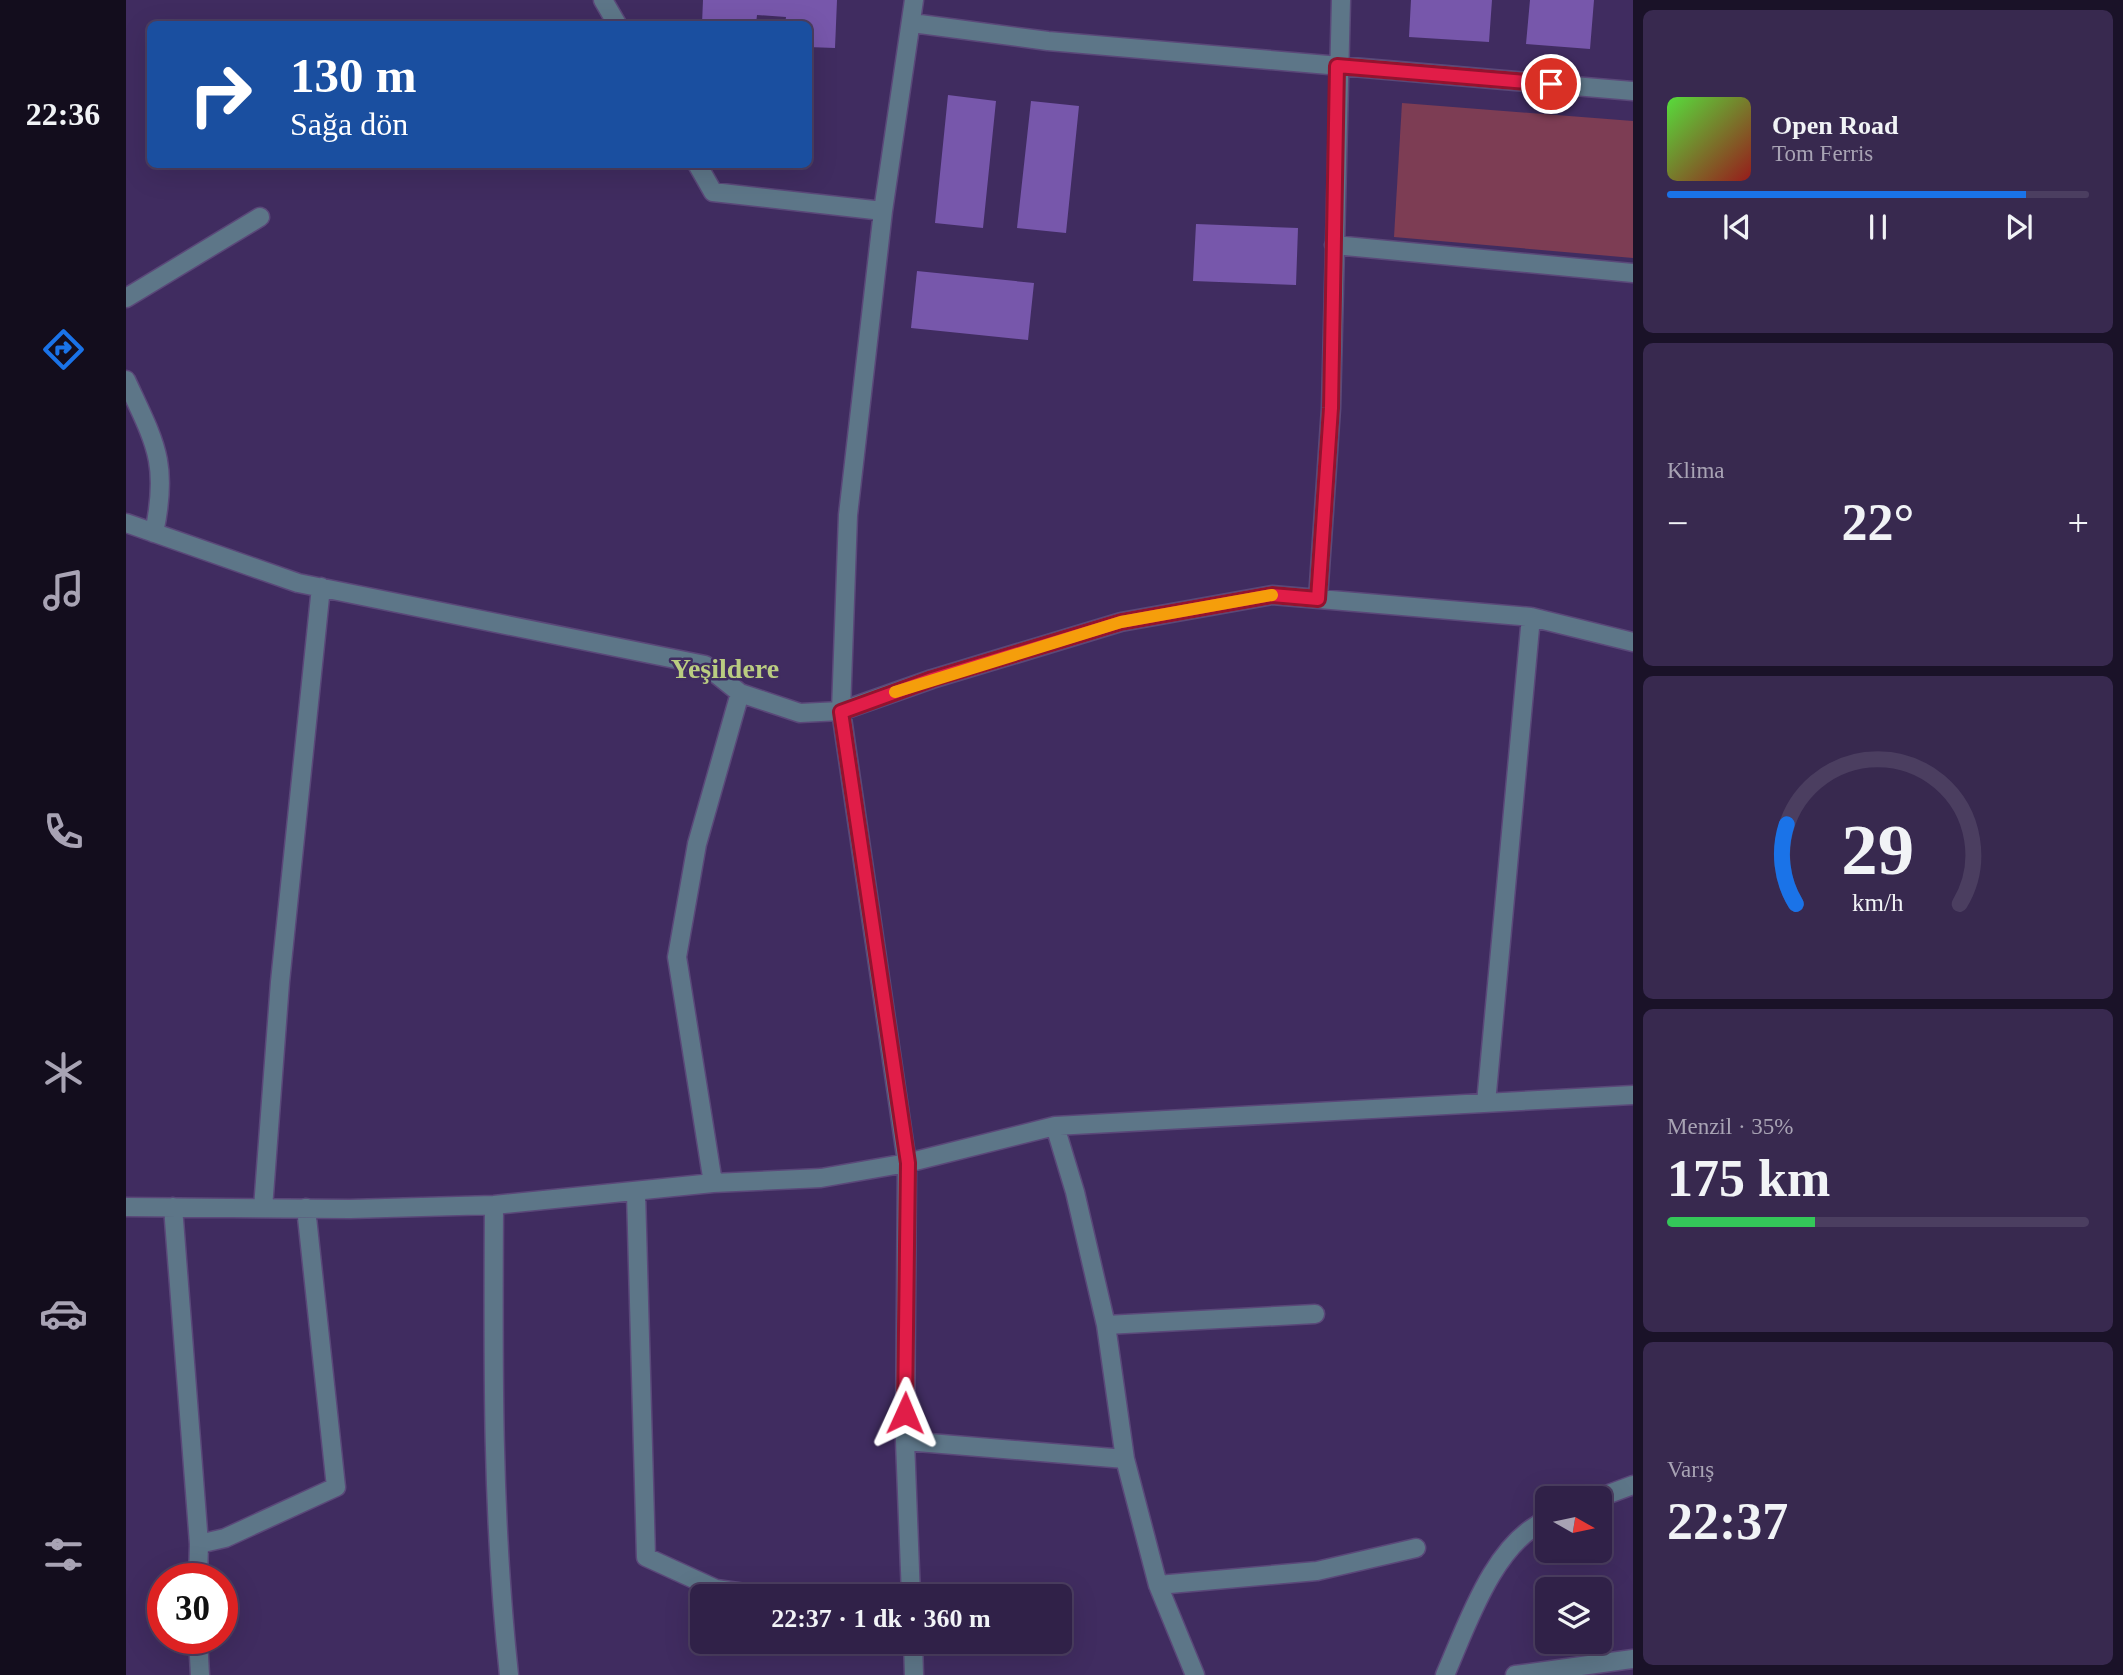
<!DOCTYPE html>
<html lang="tr">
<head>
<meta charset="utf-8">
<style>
  :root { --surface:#302148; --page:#38294f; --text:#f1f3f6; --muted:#a8a3b4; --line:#4b3e60; --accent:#1a73e8 }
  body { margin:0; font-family:"Times New Roman",serif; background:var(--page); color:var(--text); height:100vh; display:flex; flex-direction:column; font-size:26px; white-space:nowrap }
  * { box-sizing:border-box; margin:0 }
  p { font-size:23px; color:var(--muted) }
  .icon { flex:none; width:38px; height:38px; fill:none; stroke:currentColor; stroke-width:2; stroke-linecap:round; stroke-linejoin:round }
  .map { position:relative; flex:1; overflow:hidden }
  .drawer { display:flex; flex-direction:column; gap:10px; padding:10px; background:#1a1228; width:490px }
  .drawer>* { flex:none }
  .top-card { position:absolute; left:21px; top:21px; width:665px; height:147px; border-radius:10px; box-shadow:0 7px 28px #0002,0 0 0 2px var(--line); background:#1a4fa0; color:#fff; overflow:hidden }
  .needle { width:46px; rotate:99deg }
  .controls { position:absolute; left:1409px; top:1486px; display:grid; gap:14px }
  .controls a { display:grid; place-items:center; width:77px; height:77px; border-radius:10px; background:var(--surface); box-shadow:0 7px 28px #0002,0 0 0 2px var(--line); font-size:35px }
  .speed { position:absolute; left:21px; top:1563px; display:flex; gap:14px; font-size:35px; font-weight:700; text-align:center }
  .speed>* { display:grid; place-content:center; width:91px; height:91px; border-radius:50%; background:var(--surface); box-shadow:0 7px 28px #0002,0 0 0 2px var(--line); line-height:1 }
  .speed .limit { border:10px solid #d22; background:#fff; color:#111 }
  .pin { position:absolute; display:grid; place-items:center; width:60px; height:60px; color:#fff; margin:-30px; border:4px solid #fff; border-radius:50%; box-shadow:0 2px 7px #0007 }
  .me { position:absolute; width:77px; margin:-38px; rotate:1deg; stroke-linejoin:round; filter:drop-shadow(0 0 5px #0008) }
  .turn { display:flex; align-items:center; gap:24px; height:147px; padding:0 28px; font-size:32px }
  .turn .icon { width:91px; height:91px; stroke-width:2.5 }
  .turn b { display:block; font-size:49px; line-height:60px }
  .big { font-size:52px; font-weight:700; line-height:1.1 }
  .drawer .card { flex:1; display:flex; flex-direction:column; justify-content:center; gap:10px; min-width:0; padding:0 24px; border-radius:10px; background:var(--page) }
  .drawer .dial { align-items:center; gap:0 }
  .dial svg { height:182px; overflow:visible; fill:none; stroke:var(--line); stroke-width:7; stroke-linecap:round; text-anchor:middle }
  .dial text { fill:var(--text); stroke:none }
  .song { display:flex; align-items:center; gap:21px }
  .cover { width:84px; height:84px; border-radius:10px; background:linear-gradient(135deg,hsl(110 70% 55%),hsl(0 70% 35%)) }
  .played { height:7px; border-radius:4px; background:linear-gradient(90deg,var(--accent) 85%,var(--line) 85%) }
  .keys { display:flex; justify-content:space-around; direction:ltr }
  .heat { display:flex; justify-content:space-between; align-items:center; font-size:38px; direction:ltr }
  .charge { height:10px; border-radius:5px; background:linear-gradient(90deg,#34c759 35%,var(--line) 0) }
  .trip { position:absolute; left:564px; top:1584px; width:382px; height:70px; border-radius:10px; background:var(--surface); box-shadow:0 7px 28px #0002,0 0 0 2px var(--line); font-weight:700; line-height:70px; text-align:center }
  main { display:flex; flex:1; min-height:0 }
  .menu { display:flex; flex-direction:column; width:126px; justify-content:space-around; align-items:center; background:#130d1d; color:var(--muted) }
  .menu .icon { width:49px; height:49px }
  .menu .selected { color:var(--accent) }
  .menu b { font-size:32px; color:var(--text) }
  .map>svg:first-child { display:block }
  .green { fill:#7d3d54 }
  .building { fill:#7757ab }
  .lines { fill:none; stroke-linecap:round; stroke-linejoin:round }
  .minor-casing { stroke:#5a4879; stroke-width:21 }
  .minor { stroke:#5d7688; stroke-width:18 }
  .route-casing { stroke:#92132f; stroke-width:18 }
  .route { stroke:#e11d48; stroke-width:12 }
  .slow { stroke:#f59e0b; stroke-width:12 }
  .labels { text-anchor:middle; stroke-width:5; stroke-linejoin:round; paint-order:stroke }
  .district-label { font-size:28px; font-weight:bold; fill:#bacc81; stroke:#402c60 }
</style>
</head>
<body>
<main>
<nav class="menu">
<b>22:36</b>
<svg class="icon selected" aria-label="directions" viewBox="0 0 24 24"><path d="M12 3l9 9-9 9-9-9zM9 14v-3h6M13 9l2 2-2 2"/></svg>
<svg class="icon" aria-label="music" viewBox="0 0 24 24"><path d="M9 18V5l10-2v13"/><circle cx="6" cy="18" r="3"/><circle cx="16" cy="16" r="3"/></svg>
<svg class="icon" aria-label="phone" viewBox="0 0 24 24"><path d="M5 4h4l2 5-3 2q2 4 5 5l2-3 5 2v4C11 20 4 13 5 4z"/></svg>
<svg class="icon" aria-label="climate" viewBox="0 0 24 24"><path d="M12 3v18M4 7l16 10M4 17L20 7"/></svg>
<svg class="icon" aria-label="car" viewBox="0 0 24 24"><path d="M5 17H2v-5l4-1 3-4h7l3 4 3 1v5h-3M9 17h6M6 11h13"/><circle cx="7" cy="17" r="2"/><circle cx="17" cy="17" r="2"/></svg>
<svg class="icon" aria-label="filters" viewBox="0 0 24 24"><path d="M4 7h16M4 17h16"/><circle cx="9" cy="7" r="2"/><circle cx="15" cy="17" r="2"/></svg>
</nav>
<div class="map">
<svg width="1507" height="1675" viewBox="0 0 1507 1675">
  <rect width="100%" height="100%" fill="#402c60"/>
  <path class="green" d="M1276 103 1507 121V258L1268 237Z"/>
  <path class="building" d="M577 0H711L709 48 682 47V24H659L660 17 631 15 630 24H576Z
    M1285 0H1366L1363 42 1283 37Z
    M1404 0H1468L1464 49 1400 44Z
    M822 95 870 101 857 228 809 223Z
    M905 101 953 106 940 233 891 228Z
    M1070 224 1172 228 1170 285 1067 281Z
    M791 271 908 283 902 340 785 328Z"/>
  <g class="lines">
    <g class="minor-casing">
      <path id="minor" d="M477 0 491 24
        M786 23 922 41 1507 91
        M571 164 587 192 757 211
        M1208 245 1507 273
        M0 298 134 217
        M0 380C29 443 43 462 28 533
        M0 523 172 583 579 665 614 693 674 713 715 711 806 679 995 622 1146 595 1405 617 1507 642
        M1192 599 1205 408 1215 0
        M1360 1103 1405 617
        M929 1126 949 1192 980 1325 999 1459 1032 1585 1069 1675
        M587 1183 551 957 571 844 614 693
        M510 1193 520 1557 590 1589 640 1596
        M368 1205C367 1362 366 1519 383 1675
        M0 1207 224 1209 368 1205 587 1183 695 1178 781 1163 929 1126 1507 1095
        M47 1207 73 1544 72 1578
        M137 1208 154 982 195 587
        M980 1325 1189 1314
        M779 1441 999 1459
        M1472 1498 1507 1485
        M73 1544 99 1538 210 1487 180 1208
        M1032 1585 1191 1571 1290 1548
        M785 1596 779 1441 781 1163 715 711 722 515 757 211 788 0
        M72 1638 74 1675
        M787 1642 788 1675
        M1319 1675C1341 1625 1368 1542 1421 1520
        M1389 1675 1507 1659"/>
    </g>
    <use href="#minor" class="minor"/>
  </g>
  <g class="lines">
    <g class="route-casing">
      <path id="route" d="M779 1413 782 1163 715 712 806 679 995 622 1146 595 1192 599 1205 408 1211 66 1425 84"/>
    </g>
    <use href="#route" class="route"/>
    <path class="slow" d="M769 692 995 622 1146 595"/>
  </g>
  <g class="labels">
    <g class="district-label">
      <text x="599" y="678">Yeşildere</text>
    </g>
  </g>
</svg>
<div class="controls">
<a><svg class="needle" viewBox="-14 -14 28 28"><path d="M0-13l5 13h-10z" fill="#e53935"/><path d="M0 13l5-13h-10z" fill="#a8a3b4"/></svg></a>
<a><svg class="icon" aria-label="layers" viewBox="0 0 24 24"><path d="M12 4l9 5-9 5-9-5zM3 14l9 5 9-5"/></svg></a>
</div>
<div class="speed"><div class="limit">30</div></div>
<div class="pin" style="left:1425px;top:84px;background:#d93025"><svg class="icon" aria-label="arrive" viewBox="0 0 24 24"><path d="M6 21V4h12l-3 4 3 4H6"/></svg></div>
<svg class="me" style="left:779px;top:1413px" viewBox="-20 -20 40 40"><path d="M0-17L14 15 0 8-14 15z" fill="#e11d48" stroke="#fff" stroke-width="4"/></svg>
<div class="trip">22:37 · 1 dk · 360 m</div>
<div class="top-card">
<div class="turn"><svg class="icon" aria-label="right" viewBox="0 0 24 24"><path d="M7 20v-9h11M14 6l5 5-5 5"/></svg><div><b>130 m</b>Sağa dön</div></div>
</div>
</div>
<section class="drawer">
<div class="card">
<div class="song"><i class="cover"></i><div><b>Open Road</b><p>Tom Ferris</p></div></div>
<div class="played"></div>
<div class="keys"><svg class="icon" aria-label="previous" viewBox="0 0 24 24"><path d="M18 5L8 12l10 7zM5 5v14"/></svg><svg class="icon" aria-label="pause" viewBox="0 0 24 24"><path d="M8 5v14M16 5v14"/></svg><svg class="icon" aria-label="next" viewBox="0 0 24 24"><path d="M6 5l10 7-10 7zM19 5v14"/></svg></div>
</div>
<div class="card"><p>Klima</p>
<div class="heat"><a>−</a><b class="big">22°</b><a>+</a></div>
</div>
<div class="card dial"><svg viewBox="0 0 100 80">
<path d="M14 69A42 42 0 1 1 86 69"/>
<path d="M14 69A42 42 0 0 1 10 34" stroke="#1a73e8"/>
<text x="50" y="56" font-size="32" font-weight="700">29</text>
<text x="50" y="72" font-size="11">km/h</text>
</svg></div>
<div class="card"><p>Menzil · 35%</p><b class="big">175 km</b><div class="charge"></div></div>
<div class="card"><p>Varış</p><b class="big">22:37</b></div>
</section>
</main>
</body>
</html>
